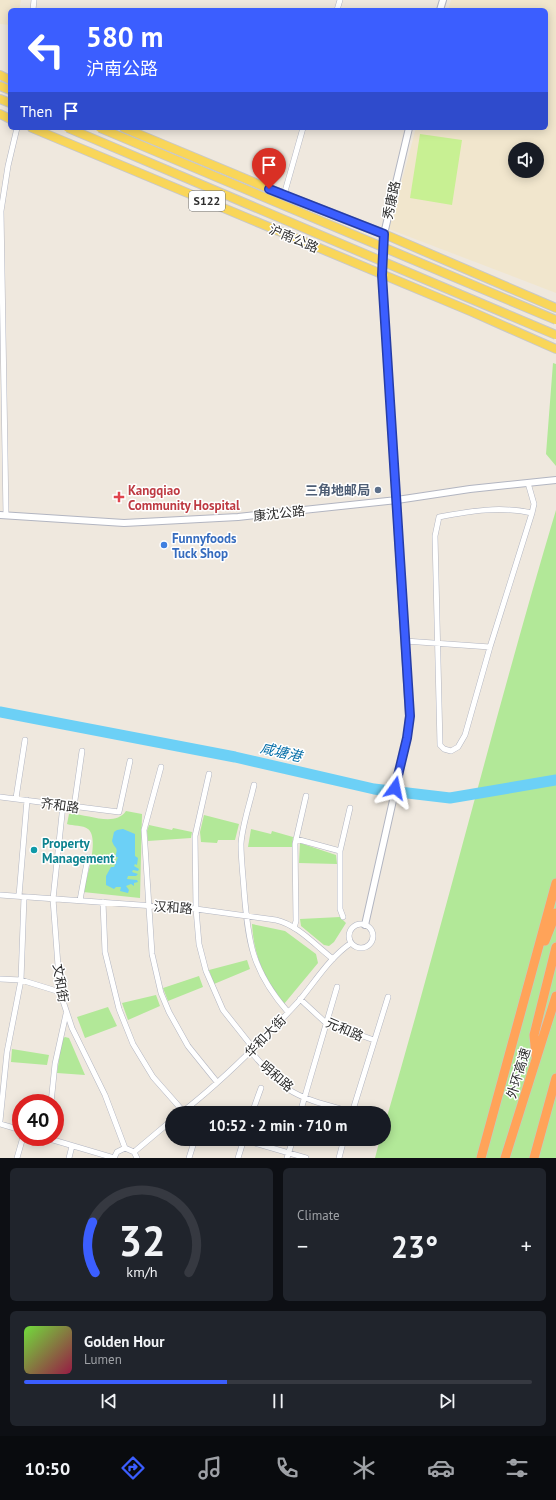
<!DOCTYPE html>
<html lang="en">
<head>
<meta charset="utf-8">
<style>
  :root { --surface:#171b24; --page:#20242c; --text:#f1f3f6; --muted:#9ea1a6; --line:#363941; --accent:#3b5eff }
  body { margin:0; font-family:"PT Sans","Noto Sans SC",sans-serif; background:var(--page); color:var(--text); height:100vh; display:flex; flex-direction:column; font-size:15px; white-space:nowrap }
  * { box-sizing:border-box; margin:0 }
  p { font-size:13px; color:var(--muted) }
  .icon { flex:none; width:22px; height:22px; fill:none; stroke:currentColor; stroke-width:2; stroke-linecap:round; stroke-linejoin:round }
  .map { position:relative; height:1158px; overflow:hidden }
  .details { display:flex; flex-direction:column; gap:10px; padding:10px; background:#0d0f14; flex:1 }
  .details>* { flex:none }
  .banner { position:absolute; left:8px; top:8px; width:540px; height:122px; border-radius:6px; box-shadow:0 2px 10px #0003; background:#3b5eff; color:#fff; overflow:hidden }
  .fabs { position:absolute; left:508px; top:142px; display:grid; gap:8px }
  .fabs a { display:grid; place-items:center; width:36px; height:36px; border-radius:50%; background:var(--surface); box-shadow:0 2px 10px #0003; font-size:20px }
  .speed { position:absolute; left:12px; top:1094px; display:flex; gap:8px; font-size:20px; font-weight:700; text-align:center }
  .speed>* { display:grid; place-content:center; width:52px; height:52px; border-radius:50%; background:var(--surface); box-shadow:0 2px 10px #0003; line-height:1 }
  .speed .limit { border:6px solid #d22; background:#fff; color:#111 }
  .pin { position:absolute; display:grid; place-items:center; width:34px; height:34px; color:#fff; margin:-41px -17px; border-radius:50% 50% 50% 0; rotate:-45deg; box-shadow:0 0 4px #0007 }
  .pin .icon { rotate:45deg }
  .me { position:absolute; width:44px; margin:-22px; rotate:12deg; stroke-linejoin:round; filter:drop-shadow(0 0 3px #0008) }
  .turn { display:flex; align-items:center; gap:14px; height:84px; padding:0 12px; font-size:18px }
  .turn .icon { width:52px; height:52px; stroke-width:2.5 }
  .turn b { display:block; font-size:28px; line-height:34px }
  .then { display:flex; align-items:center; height:38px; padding:0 12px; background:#0003; gap:8px; font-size:15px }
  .big { font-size:30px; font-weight:700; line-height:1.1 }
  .details .widget { flex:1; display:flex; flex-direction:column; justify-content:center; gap:6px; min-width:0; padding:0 14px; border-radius:6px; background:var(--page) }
  .details .dial { align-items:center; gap:0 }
  .dial svg { height:104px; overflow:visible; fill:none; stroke:var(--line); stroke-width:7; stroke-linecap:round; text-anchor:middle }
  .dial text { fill:var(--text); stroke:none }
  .song { display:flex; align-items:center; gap:12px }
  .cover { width:48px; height:48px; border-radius:6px; background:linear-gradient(135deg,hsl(100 70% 55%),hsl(340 70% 35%)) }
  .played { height:4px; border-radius:2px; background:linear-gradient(90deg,var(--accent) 40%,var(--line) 40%) }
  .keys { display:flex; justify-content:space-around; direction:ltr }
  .heat { display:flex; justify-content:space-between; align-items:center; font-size:22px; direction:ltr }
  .details .tiles { flex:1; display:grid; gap:10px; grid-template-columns:1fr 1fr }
  .widget:last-child { grid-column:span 2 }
  .trip { position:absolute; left:165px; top:1106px; width:226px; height:40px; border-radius:20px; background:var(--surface); box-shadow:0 2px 10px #0003; font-weight:700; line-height:40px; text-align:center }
  .dock { display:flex; height:64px; justify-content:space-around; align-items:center; background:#090b0e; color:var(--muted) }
  .dock .icon { width:28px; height:28px }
  .dock .on { color:var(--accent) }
  .dock b { font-size:18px; color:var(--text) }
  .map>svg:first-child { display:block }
  .education { fill:#f1e6cd; fill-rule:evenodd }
  .green { fill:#b2e898 }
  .pitch { fill:#c8f093 }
  .water { fill:#6cd0f6 }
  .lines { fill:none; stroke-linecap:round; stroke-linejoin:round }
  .river { stroke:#6cd0f6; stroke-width:11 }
  .minor-casing { stroke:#b2b5c1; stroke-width:6 }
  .tertiary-casing { stroke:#b2b5c1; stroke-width:8 }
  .primary-casing { stroke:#c8c8c8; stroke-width:10 }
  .motorway-casing { stroke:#c8c8c8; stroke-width:10 }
  .minor { stroke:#fff; stroke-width:5 }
  .tertiary { stroke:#fff; stroke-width:6 }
  .primary { stroke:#f9d659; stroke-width:8 }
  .motorway { stroke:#ffa359; stroke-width:9 }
  .primary-bridge-casing { stroke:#c8c8c8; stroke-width:10; stroke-linecap:butt }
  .primary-bridge { stroke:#f9d659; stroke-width:8 }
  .route-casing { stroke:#263da6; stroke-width:10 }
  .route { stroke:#3b5eff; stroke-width:7 }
  .service-dot { fill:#5c6f8a; stroke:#fff; stroke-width:1.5 }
  .health-dot { fill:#e0444e; stroke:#fff; stroke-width:1.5 }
  .shop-dot { fill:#3f7fe0; stroke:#fff; stroke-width:1.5 }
  .culture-dot { fill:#0f9aa8; stroke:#fff; stroke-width:1.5 }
  .labels { text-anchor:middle; stroke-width:3; stroke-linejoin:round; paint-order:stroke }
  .shield { fill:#fff; stroke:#6c6c6c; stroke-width:1 }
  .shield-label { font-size:12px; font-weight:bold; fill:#2d2d2d }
  .street-label { font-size:13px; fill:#2d2d2d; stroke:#fff }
  .health-label { font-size:13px; font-weight:bold; fill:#be3a42; stroke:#fff; text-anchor:start }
  .service-label { font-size:13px; font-weight:bold; fill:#4e5e75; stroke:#fff; text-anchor:end }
  .shop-label { font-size:13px; font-weight:bold; fill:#366cbe; stroke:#fff; text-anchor:start }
  .culture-label { font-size:13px; font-weight:bold; fill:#0d838f; stroke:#fff; text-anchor:start }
  .water-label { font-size:14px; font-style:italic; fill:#056ea8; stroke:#fff }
</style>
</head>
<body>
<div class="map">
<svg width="556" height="1158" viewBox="0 0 556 1158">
  <rect width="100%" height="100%" fill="#efe8de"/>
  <path class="education" d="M0 0H21L19 10H10V25L0 24Z
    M451 0H556V293L389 229 416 128H546V10H448ZM515 149H537V171H515Z"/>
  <path class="green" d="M553 363 556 364V466L546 454Z
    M556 510V1158H375L380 1139H384V1127C444 922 495 714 556 510Z
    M126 811 142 814 140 898 83 892C86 880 100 838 88 829 83 825 73 826 67 824L69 814C87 813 114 828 126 811Z
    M204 815 239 824 235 840H218L217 843 201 842 200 832Z
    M149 825 172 830 173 828 192 832 191 838 148 841 147 831Z
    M251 829 271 834 272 831 293 837 292 847H248Z
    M300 843 336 855 337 864 299 863Z
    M340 917 346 923 334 942 329 946 324 945 301 926 300 919Z
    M252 924 285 931 316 954 318 963 284 1004C264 978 254 957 252 924Z
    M247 960 250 969 214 984 209 970Z
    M199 976 203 987 168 1001 163 988Z
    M156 995 160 1006 128 1020 122 1003Z
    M108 1007 117 1026 85 1038 77 1017Z
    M65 1037 69 1038 85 1075 57 1073 62 1039Z
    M12 1049 49 1055 47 1065 11 1062Z"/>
  <path class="pitch" d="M420 134 462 140 452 205 410 198Z"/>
  <path class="water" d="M123 829 135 834V856L138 858 137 865 135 864 134 866 139 869 138 871 133 870 132 872 138 874 136 876H128L127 879 137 880 138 882 134 883V886L131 884 126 886 129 890 128 893 120 891 121 887H116L114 889 106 885V876L111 867H114L118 857H115C119 846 115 850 112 841L114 832 117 830Z"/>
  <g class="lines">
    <path class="river" d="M0 712 235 757 374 789 450 798 556 780"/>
    <g class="minor-casing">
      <path id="minor" d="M33 10 34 0
        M337 10 340 0
        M284 195 303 128
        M528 483 534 504 532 513C500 506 471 511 439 517L435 536 440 745 444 749 451 751 458 747 465 735 490 647 532 513
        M6 515 1 211 8 166 17 128
        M405 641 490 647
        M161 767 144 830 152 954 161 993 169 1012 188 1046 217 1082
        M209 774 195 836 196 909 199 944 206 971 223 1010 254 1049
        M254 785C250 803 242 826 241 844 241 859 243 875 244 890 248 942 252 971 288 1012
        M0 797 119 812 130 761
        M16 798 25 740
        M63 805 53 899 60 992 72 1028 105 1095 125 1148
        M74 807 82 751
        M296 839 340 851
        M0 895 196 909 276 920C298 925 316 946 333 959
        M19 896 27 800
        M80 900 88 857
        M103 902 105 952 119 1009 133 1044 153 1077 183 1111
        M343 917 340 909V851L350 808
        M349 936a12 12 0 1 1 24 0a12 12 0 1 1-24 0Z
        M294 928 296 921 295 844 306 796
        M0 979 21 980 60 992
        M300 999 326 1023 374 1040
        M251 1052C262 1064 274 1080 288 1089 306 1101 331 1106 352 1112
        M51 1103 55 1064 66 1014
        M181 1113C224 1080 262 1041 298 1002 315 982 329 958 351 943
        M252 1113 261 1088
        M300 1113 337 987
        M352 1113 388 997
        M0 1121 7 1052 21 980 24 897
        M0 1124 21 1130
        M43 1137 114 1158
        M241 1139 306 1158
        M134 1152 172 1120
        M17 1158 23 1137
        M69 1158 72 1146
        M114 1158 117 1152 125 1148 134 1152 137 1158
        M189 1158 195 1139
        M238 1158 244 1139
        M287 1158 293 1139
        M339 1158 344 1139"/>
    </g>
    <g class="tertiary-casing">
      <path id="tertiary" d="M440 10 443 0
        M0 515 124 523 238 517 397 500 470 489 556 480
        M365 925 407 738 409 716 382 275 384 234 409 128"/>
    </g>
    <g class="primary-casing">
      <path id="primary" d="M0 75 10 80
        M0 86 10 90
        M0 99 10 103
        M0 114 10 119
        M32 128 470 311 556 349
        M124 128 294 199 384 234 556 308"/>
    </g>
    <g class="motorway-casing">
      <path id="motorway" d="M545 941 556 913
        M536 1056 534 1035 556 947
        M481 1158 556 883
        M505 1158 556 996
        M534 1158 556 1078"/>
    </g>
    <use href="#minor" class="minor"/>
    <use href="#tertiary" class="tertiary"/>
    <use href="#primary" class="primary"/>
    <use href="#motorway" class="motorway"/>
    <g class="primary-bridge-casing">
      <path id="primary-bridge" d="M68 128 556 335
        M100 128 556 320"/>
    </g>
    <use href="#primary-bridge" class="primary-bridge"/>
  </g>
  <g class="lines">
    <g class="route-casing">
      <path id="route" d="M269 189 384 234 382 275 410 716 407 738 395 788"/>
    </g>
    <use href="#route" class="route"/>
  </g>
  <circle class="service-dot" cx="378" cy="490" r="4"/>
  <path class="health-dot" d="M117 491h4v4h4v4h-4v4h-4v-4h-4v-4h4z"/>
  <circle class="shop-dot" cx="164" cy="545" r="4"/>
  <circle class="culture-dot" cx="34" cy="850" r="4"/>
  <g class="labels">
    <rect class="shield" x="189" y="191" width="36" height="20" rx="3"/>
    <g class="shield-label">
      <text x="207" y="205">S122</text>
    </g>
    <g class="street-label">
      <text transform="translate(391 200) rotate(-78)" y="5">秀康路</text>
      <text transform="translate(294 238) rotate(23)" y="5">沪南公路</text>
      <text transform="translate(279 513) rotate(-6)" y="5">康沈公路</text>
      <text transform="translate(60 805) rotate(8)" y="5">齐和路</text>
      <text transform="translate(173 907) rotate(4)" y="5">汉和路</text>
      <text transform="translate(61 983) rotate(81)" y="5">文和街</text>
      <text transform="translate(345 1029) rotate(23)" y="5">元和路</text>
      <text transform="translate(265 1036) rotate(-46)" y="5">华和大街</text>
      <text transform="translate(518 1073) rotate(-73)" y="5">外环高速</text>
      <text transform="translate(277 1076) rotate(41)" y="5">明和路</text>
    </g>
    <g class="health-label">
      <text x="128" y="495">Kangqiao<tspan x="128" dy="15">Community Hospital</tspan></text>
    </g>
    <g class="service-label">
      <text x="370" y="495">三角地邮局</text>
    </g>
    <g class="shop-label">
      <text x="172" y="543">Funnyfoods<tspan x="172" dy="15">Tuck Shop</tspan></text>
    </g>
    <g class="culture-label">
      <text x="42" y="848">Property<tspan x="42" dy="15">Management</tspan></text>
    </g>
    <g class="water-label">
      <text transform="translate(281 752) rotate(13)" y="5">咸塘港</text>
    </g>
  </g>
</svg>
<div class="fabs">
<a><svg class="icon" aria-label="sound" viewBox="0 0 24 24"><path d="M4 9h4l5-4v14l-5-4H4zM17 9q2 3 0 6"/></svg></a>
</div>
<div class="speed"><div class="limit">40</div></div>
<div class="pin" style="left:269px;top:189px;background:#d93025"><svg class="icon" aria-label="arrive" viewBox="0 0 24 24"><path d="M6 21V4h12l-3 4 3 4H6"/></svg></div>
<svg class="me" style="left:395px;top:788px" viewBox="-20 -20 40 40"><path d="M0-17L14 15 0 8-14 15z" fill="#3b5eff" stroke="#fff" stroke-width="4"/></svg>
<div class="trip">10:52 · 2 min · 710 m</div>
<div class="banner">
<div class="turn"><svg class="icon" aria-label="left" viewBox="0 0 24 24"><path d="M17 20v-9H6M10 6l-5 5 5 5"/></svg><div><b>580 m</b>沪南公路</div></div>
<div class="then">Then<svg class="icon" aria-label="arrive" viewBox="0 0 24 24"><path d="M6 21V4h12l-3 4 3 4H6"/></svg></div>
</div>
</div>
<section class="details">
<div class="tiles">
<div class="widget dial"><svg viewBox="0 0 100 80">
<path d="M14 69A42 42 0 1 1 86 69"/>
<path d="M14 69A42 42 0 0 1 12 30" stroke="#3b5eff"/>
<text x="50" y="56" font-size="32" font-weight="700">32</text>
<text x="50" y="72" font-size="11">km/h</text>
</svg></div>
<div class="widget"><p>Climate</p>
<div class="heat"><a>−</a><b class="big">23°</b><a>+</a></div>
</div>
<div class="widget">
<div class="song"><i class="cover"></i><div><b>Golden Hour</b><p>Lumen</p></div></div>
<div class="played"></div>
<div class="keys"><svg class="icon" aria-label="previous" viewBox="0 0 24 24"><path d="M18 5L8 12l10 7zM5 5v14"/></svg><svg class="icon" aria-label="pause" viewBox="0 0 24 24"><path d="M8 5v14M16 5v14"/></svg><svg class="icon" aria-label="next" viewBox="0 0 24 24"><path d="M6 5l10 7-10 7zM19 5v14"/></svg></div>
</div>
</div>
</section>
<nav class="dock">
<b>10:50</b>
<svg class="icon on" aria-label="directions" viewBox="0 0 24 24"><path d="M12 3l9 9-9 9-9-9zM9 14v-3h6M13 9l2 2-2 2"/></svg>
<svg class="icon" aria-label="music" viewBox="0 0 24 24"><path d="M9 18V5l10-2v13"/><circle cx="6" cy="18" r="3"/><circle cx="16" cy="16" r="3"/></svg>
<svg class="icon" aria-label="phone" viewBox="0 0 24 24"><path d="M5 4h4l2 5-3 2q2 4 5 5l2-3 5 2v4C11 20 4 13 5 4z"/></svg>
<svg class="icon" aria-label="climate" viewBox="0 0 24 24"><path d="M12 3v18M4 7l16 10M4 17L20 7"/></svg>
<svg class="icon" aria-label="car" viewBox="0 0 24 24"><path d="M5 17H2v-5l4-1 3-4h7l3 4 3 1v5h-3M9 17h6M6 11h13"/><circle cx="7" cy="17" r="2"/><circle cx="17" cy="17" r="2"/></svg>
<svg class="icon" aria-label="filters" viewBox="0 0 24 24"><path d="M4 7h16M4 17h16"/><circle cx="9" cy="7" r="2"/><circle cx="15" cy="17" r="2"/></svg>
</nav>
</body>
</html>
